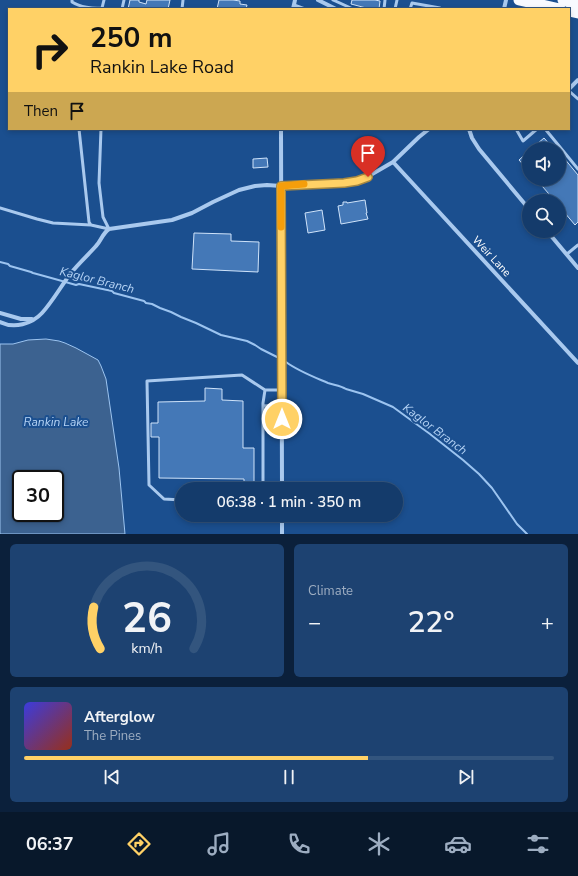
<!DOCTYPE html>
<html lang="en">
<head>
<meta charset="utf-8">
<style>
  :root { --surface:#143b6b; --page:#1d4271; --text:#f1f3f6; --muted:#9dadc1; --line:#33557e; --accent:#ffd166 }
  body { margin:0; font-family:"Nunito Sans",sans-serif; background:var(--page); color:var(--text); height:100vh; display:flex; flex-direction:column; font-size:15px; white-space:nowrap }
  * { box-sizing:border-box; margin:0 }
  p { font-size:13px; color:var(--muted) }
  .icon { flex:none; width:22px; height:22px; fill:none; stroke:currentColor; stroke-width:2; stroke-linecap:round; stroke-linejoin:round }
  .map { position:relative; height:534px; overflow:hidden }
  .details { display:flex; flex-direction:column; gap:10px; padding:10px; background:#0b203b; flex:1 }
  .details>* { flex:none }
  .hud { position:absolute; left:8px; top:8px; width:562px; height:122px; border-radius:0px; box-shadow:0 2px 6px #0003,0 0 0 1px var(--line); background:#ffd166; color:#111; overflow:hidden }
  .buttons { position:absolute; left:522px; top:142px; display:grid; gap:8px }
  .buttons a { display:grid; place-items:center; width:44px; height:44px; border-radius:50%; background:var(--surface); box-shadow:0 2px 6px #0003,0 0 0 1px var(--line); font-size:20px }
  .speed { position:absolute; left:12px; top:470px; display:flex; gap:8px; font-size:20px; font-weight:700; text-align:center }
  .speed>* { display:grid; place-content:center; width:52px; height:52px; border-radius:50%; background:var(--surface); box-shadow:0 2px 6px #0003,0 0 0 1px var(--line); line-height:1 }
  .speed .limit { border:2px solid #111; border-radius:6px; background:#fff; color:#111 }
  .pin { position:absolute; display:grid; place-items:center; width:34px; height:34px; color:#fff; margin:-41px -17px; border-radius:50% 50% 50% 0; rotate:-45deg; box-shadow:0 0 4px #0007 }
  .pin .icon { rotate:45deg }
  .me { position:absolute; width:44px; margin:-22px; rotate:0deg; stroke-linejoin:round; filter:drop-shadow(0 0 3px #0008) }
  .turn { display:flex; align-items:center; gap:14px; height:84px; padding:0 16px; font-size:18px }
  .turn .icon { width:52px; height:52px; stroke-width:2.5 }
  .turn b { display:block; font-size:28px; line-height:34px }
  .then { display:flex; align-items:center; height:38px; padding:0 16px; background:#0003; gap:8px; font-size:15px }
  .big { font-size:30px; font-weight:600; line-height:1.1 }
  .details .tile { flex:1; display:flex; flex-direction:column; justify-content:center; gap:6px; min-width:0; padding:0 14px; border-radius:6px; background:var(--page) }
  .details .dial { align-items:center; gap:0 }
  .dial svg { height:104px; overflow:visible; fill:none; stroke:var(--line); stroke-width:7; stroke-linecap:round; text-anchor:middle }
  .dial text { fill:var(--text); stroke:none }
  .song { display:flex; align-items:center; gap:12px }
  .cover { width:48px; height:48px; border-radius:6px; background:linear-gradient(135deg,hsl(240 70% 55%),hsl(10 70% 35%)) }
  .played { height:4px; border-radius:2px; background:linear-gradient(90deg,var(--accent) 65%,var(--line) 65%) }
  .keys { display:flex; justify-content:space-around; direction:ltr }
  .heat { display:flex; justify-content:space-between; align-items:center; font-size:22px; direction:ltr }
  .details .tiles { flex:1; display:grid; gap:10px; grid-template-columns:1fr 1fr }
  .tile:last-child { grid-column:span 2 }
  .trip { position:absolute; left:175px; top:482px; width:228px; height:40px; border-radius:20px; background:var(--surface); box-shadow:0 2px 6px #0003,0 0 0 1px var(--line); font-weight:600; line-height:40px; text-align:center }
  .tab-bar { display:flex; height:64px; justify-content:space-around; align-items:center; background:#08182b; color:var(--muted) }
  .tab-bar .icon { width:28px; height:28px }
  .tab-bar .current { color:var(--accent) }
  .tab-bar b { font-size:18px; color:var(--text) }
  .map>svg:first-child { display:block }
  .water { fill:#3c6290; stroke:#9cc4f0; fill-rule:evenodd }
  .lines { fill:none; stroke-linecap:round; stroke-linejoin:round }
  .stream { stroke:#9cc4f0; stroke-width:2 }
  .building { fill:#4478b7; stroke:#cfe3fa }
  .service { stroke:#a9c9ee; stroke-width:3 }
  .minor { stroke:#a9c9ee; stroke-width:4 }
  .trunk { stroke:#f8faff; stroke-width:11 }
  .route-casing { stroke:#a68842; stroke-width:10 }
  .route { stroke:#ffd166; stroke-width:7 }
  .slow { stroke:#f59e0b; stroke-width:7 }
  .labels { text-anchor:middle; stroke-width:4; stroke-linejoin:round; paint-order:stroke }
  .street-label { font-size:11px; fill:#fff; stroke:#1b4f8f }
  .water-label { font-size:12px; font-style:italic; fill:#b5d3f5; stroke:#1b4f8f }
</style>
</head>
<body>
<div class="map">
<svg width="578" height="534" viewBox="0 0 578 534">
  <rect width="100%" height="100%" fill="#1b4f8f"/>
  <path class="water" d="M46 339 59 341 65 343 76 348 98 360 101 366 106 379 119 468 125 534H0V344H13L28 340ZM21 479H55V513H21Z"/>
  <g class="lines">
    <path class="stream" d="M0 262 8 264 10 266 31 272 33 273C48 277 62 281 76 285L79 284 112 291 114 293 144 301 146 303 152 304 160 308 171 312 181 317 196 323 221 335 247 341 255 345 261 349 277 357
      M286 362C298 371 314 377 328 383 334 385 341 386 346 389L363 394 393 407 430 434 463 460 479 474 492 488 517 524 527 534"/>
  </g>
  <path class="building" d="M130 0H139V2L146 4 147 0H170L168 9H128Z
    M219 0H233L240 1V4L247 5 246 9H217Z
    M352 0H375L380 1 379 9H370L351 4Z
    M544 138 552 147 553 146 556 149H531Z
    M529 151V171L519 160Z
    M559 152 578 175V222L575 225 559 206V201H555L536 179H559Z
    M267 158 268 167 253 168V159Z
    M365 200 367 213H366L368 219 341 224 338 206 343 205V202H347V203Z
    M322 210 325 230 308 233 305 213Z
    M194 233 231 234V241L259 242 258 272 192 269Z
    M205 388 222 389V400L243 401V448H254V489H244V479L159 478V437H151V423H158V402L205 401Z"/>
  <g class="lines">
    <path class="service" d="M72 0V2C80 7 93 9 102 8L104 0
      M333 0 353 9
      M294 5 305 9
      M122 9 124 0
      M182 9 183 0
      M384 9 385 0
      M395 9 397 0
      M410 9 412 3 440 8V9
      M569 91 578 99
      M79 129 89 222 91 225 109 229
      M101 129 99 183 103 217 109 229
      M516 129 523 141 537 129
      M544 129 546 130 578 169
      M0 208 37 219 53 223 91 225
      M567 254 578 245
      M263 406 282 405
      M263 489V403L265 390
      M182 500 164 499 149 485 147 381 242 375 265 390H282"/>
    <path class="minor" d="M318 0 336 9
      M293 9 295 0
      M504 9 506 0
      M569 89 578 80
      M281 129 282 489
      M469 129 472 138 479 149 529 209
      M393 162 578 363
      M547 231 578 268
      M0 313 21 319H32
      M0 322C14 329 32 324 42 313 53 301 61 286 71 273 79 263 88 255 96 246 101 241 102 234 109 229L172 220 192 213 213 202 239 190 255 186 267 185 281 186 344 183 357 181 367 177 393 162 419 137 429 129
      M282 515V534"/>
    <path class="trunk" d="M519 0 560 9
      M563 0 578 3
      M569 11 578 13"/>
  </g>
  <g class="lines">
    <g class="route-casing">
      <path id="route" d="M282 419 281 186 344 183 357 181 368 177"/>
    </g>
    <use href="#route" class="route"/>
    <path class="slow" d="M281 227V186L304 184"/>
  </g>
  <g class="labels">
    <g class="street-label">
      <text transform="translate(492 256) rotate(47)" y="4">Weir Lane</text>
    </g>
    <g class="water-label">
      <text transform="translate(97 280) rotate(14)" y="4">Kaglor Branch</text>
      <text x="56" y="426">Rankin Lake</text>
      <text transform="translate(435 429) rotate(37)" y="4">Kaglor Branch</text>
    </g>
  </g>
</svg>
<div class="buttons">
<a><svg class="icon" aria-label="sound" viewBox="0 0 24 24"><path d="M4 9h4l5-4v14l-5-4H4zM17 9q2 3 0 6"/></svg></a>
<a><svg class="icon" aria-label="search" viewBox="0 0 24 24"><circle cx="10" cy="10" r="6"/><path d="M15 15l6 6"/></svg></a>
</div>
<div class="speed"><div class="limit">30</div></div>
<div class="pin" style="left:368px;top:177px;background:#d93025"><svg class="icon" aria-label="arrive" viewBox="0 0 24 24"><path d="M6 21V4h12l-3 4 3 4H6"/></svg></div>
<svg class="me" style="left:282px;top:419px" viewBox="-20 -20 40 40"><circle r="17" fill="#ffd166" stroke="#fff" stroke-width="3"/><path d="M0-11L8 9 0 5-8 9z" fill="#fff"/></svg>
<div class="trip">06:38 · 1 min · 350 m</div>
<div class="hud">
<div class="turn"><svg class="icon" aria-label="right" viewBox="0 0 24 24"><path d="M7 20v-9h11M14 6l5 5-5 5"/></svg><div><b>250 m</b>Rankin Lake Road</div></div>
<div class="then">Then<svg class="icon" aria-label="arrive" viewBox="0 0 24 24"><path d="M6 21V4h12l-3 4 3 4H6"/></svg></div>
</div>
</div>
<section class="details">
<div class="tiles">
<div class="tile dial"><svg viewBox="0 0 100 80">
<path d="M14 69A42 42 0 1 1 86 69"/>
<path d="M14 69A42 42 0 0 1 9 37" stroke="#ffd166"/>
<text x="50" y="56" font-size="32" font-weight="700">26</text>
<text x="50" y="72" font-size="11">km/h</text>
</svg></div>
<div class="tile"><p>Climate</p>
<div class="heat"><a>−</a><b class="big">22°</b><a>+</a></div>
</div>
<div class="tile">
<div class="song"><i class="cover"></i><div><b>Afterglow</b><p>The Pines</p></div></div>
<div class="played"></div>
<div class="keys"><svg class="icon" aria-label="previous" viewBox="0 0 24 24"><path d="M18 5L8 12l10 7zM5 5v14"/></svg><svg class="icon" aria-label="pause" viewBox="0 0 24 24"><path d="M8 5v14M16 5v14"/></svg><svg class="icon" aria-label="next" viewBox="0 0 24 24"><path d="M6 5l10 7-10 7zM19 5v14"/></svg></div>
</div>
</div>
</section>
<nav class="tab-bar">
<b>06:37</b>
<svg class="icon current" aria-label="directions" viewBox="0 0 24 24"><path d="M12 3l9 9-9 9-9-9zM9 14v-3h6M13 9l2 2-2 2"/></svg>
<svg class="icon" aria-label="music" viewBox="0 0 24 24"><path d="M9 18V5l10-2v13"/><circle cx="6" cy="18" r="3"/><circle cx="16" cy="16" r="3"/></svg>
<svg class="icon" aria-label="phone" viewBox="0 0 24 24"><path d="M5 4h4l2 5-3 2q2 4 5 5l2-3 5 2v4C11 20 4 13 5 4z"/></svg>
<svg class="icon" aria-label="climate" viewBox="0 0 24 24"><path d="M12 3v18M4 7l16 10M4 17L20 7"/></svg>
<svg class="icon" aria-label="car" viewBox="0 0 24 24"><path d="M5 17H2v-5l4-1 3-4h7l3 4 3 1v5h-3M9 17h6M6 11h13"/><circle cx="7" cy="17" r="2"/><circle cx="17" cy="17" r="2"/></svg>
<svg class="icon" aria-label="filters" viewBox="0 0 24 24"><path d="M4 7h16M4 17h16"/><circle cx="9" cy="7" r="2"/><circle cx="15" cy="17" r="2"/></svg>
</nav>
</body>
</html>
